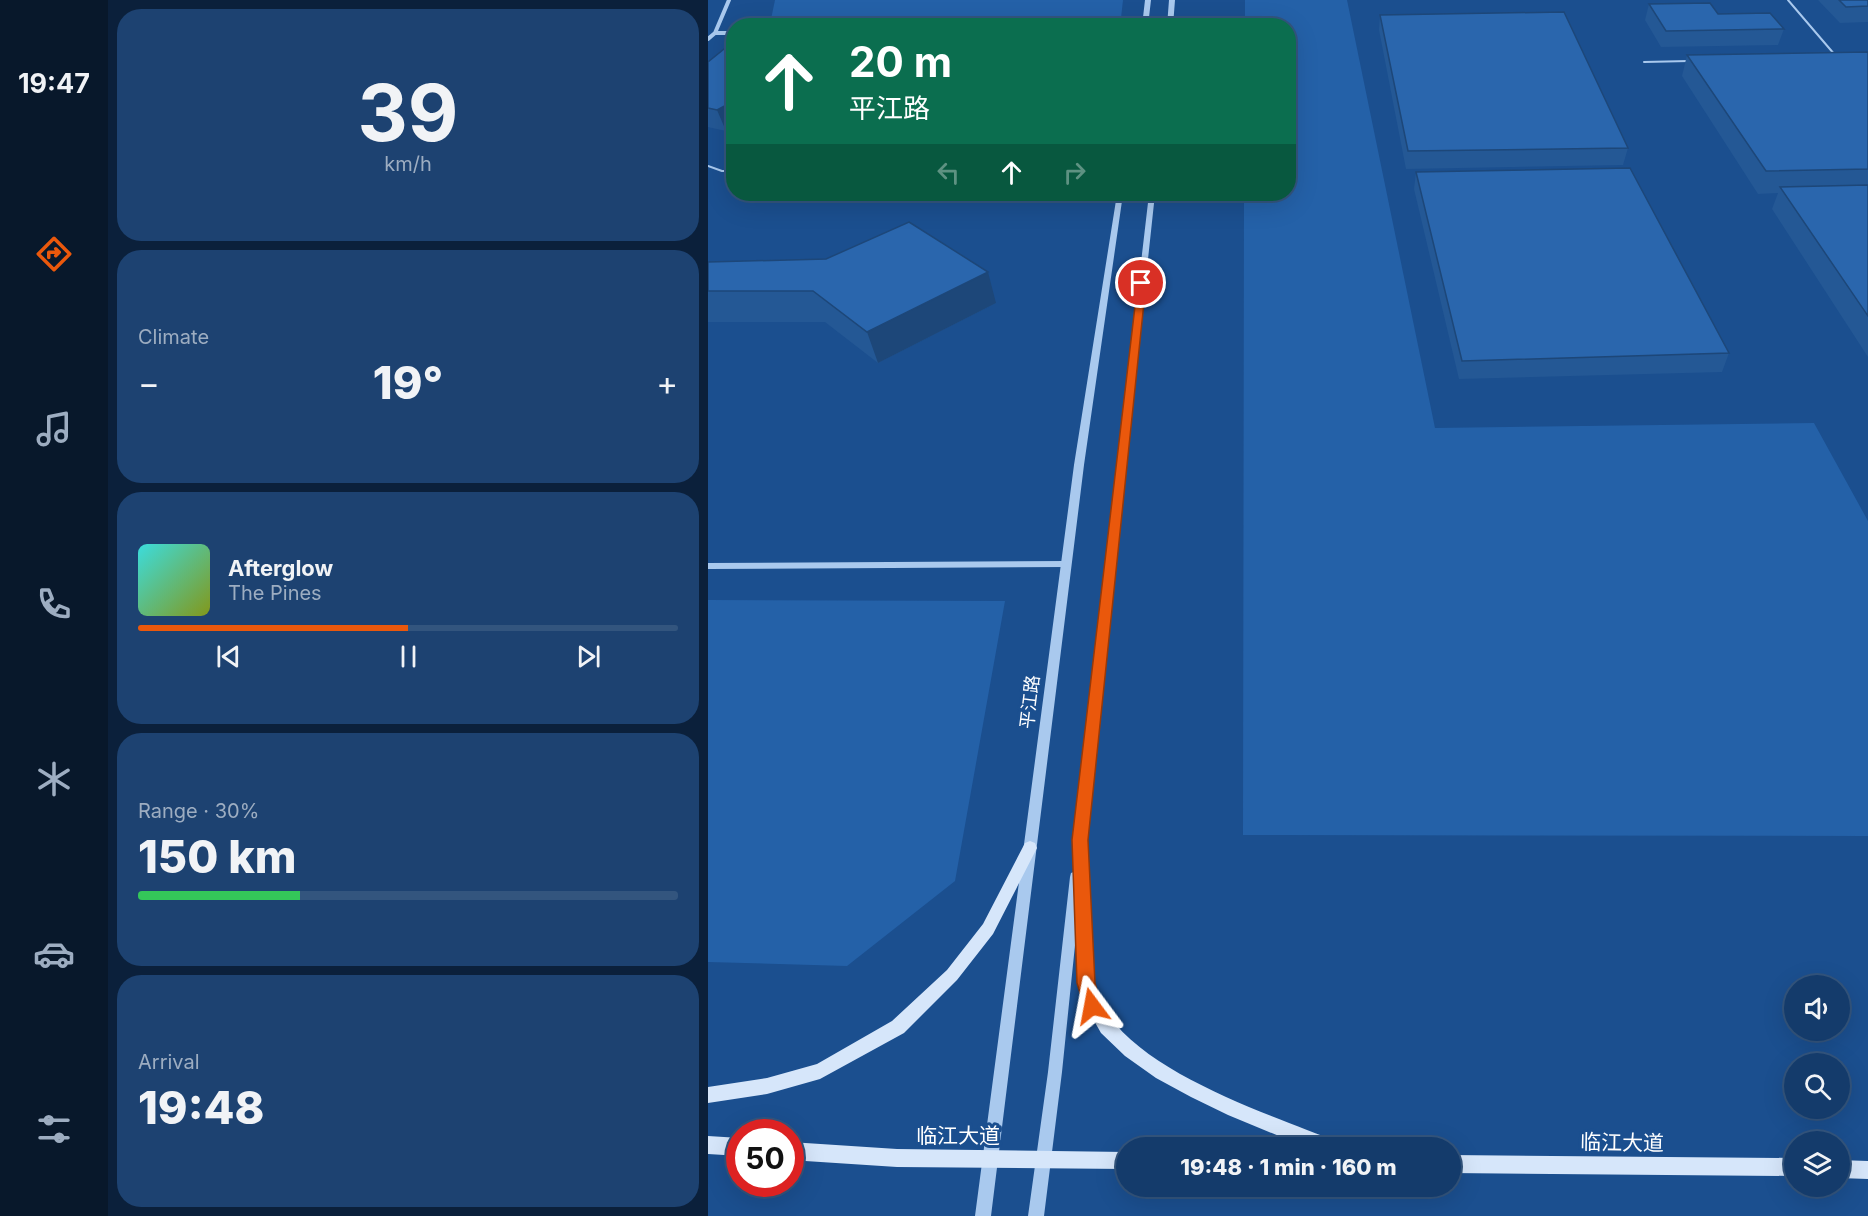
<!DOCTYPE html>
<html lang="en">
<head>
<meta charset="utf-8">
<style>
  :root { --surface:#143b6b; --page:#1d4271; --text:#f1f3f6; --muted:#9dadc1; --line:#33557e; --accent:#ea580c }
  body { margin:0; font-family:Inter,"Noto Sans SC",sans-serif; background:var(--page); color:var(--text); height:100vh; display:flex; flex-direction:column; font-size:22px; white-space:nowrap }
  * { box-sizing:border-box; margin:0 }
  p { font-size:20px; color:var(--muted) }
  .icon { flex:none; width:33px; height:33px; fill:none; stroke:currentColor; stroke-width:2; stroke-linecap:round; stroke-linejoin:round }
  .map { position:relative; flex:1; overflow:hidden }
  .panel { display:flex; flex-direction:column; gap:9px; padding:9px; background:#0b203b; width:600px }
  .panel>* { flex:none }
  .top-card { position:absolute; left:18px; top:18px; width:570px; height:183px; border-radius:24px; box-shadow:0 6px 24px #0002,0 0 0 2px var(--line); background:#0b6e4f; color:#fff; overflow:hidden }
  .tools { position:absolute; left:1076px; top:975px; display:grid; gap:12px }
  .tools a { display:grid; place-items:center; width:66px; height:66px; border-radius:50%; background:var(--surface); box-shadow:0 6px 24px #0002,0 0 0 2px var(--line); font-size:30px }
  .speed { position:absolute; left:18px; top:1119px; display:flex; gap:12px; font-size:30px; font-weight:700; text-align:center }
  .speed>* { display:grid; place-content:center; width:78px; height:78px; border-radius:50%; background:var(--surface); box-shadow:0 6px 24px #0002,0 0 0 2px var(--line); line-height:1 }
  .speed .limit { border:9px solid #d22; background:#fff; color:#111 }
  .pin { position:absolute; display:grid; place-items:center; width:51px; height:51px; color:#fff; margin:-26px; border:3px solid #fff; border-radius:50%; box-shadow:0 2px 6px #0007 }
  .me { position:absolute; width:66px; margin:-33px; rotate:347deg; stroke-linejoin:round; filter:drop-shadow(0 0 4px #0008) }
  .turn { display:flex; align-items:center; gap:21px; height:126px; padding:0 24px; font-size:27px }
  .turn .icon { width:78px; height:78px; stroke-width:2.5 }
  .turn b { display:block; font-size:42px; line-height:51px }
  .lanes { display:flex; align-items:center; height:57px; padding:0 24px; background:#0003; justify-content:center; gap:30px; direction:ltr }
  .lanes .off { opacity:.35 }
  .big { font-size:45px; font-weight:800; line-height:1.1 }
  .panel .tile { flex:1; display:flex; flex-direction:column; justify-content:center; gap:9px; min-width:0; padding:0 21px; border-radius:24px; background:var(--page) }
  .panel .dial { align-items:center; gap:0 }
  .dial b { font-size:78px; line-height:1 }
  .song { display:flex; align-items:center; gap:18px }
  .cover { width:72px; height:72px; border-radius:9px; background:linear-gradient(135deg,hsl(180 70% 55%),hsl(70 70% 35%)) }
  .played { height:6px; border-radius:3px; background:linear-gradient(90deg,var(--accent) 50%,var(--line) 50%) }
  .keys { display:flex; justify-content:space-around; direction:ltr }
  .heat { display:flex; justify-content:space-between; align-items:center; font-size:33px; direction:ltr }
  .charge { height:9px; border-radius:4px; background:linear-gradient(90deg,#34c759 30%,var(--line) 0) }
  .trip { position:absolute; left:408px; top:1137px; width:345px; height:60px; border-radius:30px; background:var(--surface); box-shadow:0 6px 24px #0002,0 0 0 2px var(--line); font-weight:800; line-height:60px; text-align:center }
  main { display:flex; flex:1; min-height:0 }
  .dock { display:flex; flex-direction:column; width:108px; justify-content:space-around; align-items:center; background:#08182b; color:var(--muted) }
  .dock .icon { width:42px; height:42px }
  .dock .active { color:var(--accent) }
  .dock b { font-size:27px; color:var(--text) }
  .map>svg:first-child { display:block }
  .green { fill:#2461a8 }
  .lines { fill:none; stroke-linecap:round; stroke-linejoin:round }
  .service { stroke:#a9c9ee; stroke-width:2 }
  .minor-far1 { stroke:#a9c9ee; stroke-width:4 }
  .minor { stroke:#a9c9ee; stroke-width:6 }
  .tertiary { fill:#a9c9ee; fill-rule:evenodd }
  .secondary { fill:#d6e6fa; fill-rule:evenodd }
  .wall { fill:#245895 }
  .shaded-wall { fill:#1d4779 }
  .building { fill:#2a66ad; stroke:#1d4779; stroke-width:1.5 }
  .route { fill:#ea580c; stroke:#983908; stroke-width:1.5 }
  .labels { text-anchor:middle; stroke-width:6; stroke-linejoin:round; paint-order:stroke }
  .street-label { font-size:18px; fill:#fff; stroke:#1b4f8f }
  .near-street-label { font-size:21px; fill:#fff; stroke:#1b4f8f }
</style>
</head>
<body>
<main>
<nav class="dock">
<b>19:47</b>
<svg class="icon active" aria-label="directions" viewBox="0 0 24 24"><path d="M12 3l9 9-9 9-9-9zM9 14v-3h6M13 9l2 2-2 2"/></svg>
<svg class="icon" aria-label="music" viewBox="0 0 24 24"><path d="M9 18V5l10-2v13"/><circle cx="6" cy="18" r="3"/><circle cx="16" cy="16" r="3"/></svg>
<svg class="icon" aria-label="phone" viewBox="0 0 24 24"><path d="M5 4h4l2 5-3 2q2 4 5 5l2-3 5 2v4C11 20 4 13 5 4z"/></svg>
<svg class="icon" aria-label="climate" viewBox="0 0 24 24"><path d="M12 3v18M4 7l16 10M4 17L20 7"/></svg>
<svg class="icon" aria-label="car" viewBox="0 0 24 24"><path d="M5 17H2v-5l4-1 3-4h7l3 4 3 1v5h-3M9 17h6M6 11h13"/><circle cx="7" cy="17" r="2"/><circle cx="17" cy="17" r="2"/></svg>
<svg class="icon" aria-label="filters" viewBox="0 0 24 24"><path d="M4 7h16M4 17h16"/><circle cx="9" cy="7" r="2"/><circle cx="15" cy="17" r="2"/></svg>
</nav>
<section class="panel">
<div class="tile dial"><b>39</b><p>km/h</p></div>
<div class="tile"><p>Climate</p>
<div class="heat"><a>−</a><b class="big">19°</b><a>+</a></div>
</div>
<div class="tile">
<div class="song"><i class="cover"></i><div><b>Afterglow</b><p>The Pines</p></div></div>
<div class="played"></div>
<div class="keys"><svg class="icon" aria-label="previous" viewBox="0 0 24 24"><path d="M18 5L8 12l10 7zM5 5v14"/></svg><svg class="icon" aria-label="pause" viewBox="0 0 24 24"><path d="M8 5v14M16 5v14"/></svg><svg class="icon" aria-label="next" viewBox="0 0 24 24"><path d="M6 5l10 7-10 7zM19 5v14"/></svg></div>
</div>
<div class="tile"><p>Range · 30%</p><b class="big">150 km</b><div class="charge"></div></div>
<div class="tile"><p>Arrival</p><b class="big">19:48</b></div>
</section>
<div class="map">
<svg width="1160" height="1216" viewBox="0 0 1160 1216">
  <rect width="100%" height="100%" fill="#1b4f8f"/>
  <path class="green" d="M67 0H415L413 18 62 24Z
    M537 0H639L727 428 1106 423 1160 521V836L535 835 536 194H580V26L537 25Z
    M0 600 297 601 247 881 139 966 0 962Z"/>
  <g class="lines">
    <path class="service" d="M1080 0 1127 55
      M936 62 981 61
      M0 166 14 171H26"/>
    <path class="minor-far1" d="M398 26 462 25
      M7 33H26
      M0 39 7 33 21 0"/>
    <path class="minor" d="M0 566 358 564"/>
    <path class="tertiary" d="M437 0H443L440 26H434Z
      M461 0H467L465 26H459Z
      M409 194H415L376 465 283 1216H267L366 465Z
      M441 194H447L377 846 375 850 371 852 367 850 365 846Z
      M368 871 373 873 374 877 354 1072 336 1216H320L340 1072 362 877 363 873Z"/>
    <path class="secondary" d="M372 834 377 835 379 840 387 986C406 1066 562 1114 630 1142L632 1148H600L520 1115 483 1097 448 1078 417 1056 393 1033 376 1003 370 978 365 840 367 835Z
      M322 841 327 843 329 848 285 934 249 980 196 1033 112 1079 59 1094 0 1103V1087L59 1078 109 1064 184 1021 239 970 275 924 317 843Z
      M0 1136 32 1138V1156L0 1154Z
      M82 1142 189 1149 418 1152V1169L189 1167 82 1160Z
      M742 1155 1086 1158V1176L742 1173Z
      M1131 1160 1160 1161V1179L1131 1178Z"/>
  </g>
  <path class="wall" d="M1110 0H1160V22L1132 23Z
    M941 4 1010 14 1076 29 1070 45 953 47 937 20Z
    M672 15 920 148 915 165 698 169 671 30Z
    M1160 52V357L1064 209 1070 193 1050 194 974 76 979 55Z
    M0 62 18 131 0 127Z
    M708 172 1021 353 1014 372 751 379 706 189Z
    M0 262 288 303 170 363 117 322H0Z"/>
  <path class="shaded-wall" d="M26 101V127L18 131 9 110Z
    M280 272 288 303 170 363 159 332Z"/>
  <path class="building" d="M1131 0H1160V6L1138 7Z
    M1002 3 1010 14 1062 13 1076 29 958 31 941 4Z
    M856 12 920 148 700 151 672 15Z
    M135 25H368V26Z
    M26 41V101L9 110 0 108V62Z
    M1160 52V169L1058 171 979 55Z
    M922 168 1021 353 754 361 708 172Z
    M1160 185V316L1072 187Z
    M201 222 280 272 159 332 105 291H0V262L118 259Z"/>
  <path class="route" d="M430 281 438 283 380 840 387 983 393 1006 391 1012 384 1015 378 1012 369 983 364 840Z"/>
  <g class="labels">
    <g class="street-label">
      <text transform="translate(322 702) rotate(-83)" y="6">平江路</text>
    </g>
    <g class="near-street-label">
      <text x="250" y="1143">临江大道</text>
      <text transform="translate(914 1143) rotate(1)" y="7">临江大道</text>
    </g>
  </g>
</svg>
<div class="tools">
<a><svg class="icon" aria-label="sound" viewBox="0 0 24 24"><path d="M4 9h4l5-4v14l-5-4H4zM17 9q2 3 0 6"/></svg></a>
<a><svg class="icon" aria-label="search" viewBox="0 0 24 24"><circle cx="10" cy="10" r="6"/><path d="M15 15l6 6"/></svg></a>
<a><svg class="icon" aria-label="layers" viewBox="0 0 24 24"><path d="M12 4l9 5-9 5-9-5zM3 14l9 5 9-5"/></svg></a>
</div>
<div class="speed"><div class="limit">50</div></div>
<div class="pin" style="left:433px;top:283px;background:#d93025"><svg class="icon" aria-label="arrive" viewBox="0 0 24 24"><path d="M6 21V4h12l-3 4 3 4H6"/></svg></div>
<svg class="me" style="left:384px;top:1006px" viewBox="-20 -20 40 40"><path d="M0-17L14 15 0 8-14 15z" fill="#ea580c" stroke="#fff" stroke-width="4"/></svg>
<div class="trip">19:48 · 1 min · 160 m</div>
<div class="top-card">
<div class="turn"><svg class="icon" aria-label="ahead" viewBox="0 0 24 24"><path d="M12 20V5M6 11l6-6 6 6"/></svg><div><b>20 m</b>平江路</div></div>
<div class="lanes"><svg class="icon off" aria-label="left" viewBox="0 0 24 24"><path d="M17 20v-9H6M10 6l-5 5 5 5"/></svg><svg class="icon" aria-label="ahead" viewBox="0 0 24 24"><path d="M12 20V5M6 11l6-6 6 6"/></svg><svg class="icon off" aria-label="right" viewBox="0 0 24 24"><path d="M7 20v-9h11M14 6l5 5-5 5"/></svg></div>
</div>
</div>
</main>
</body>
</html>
